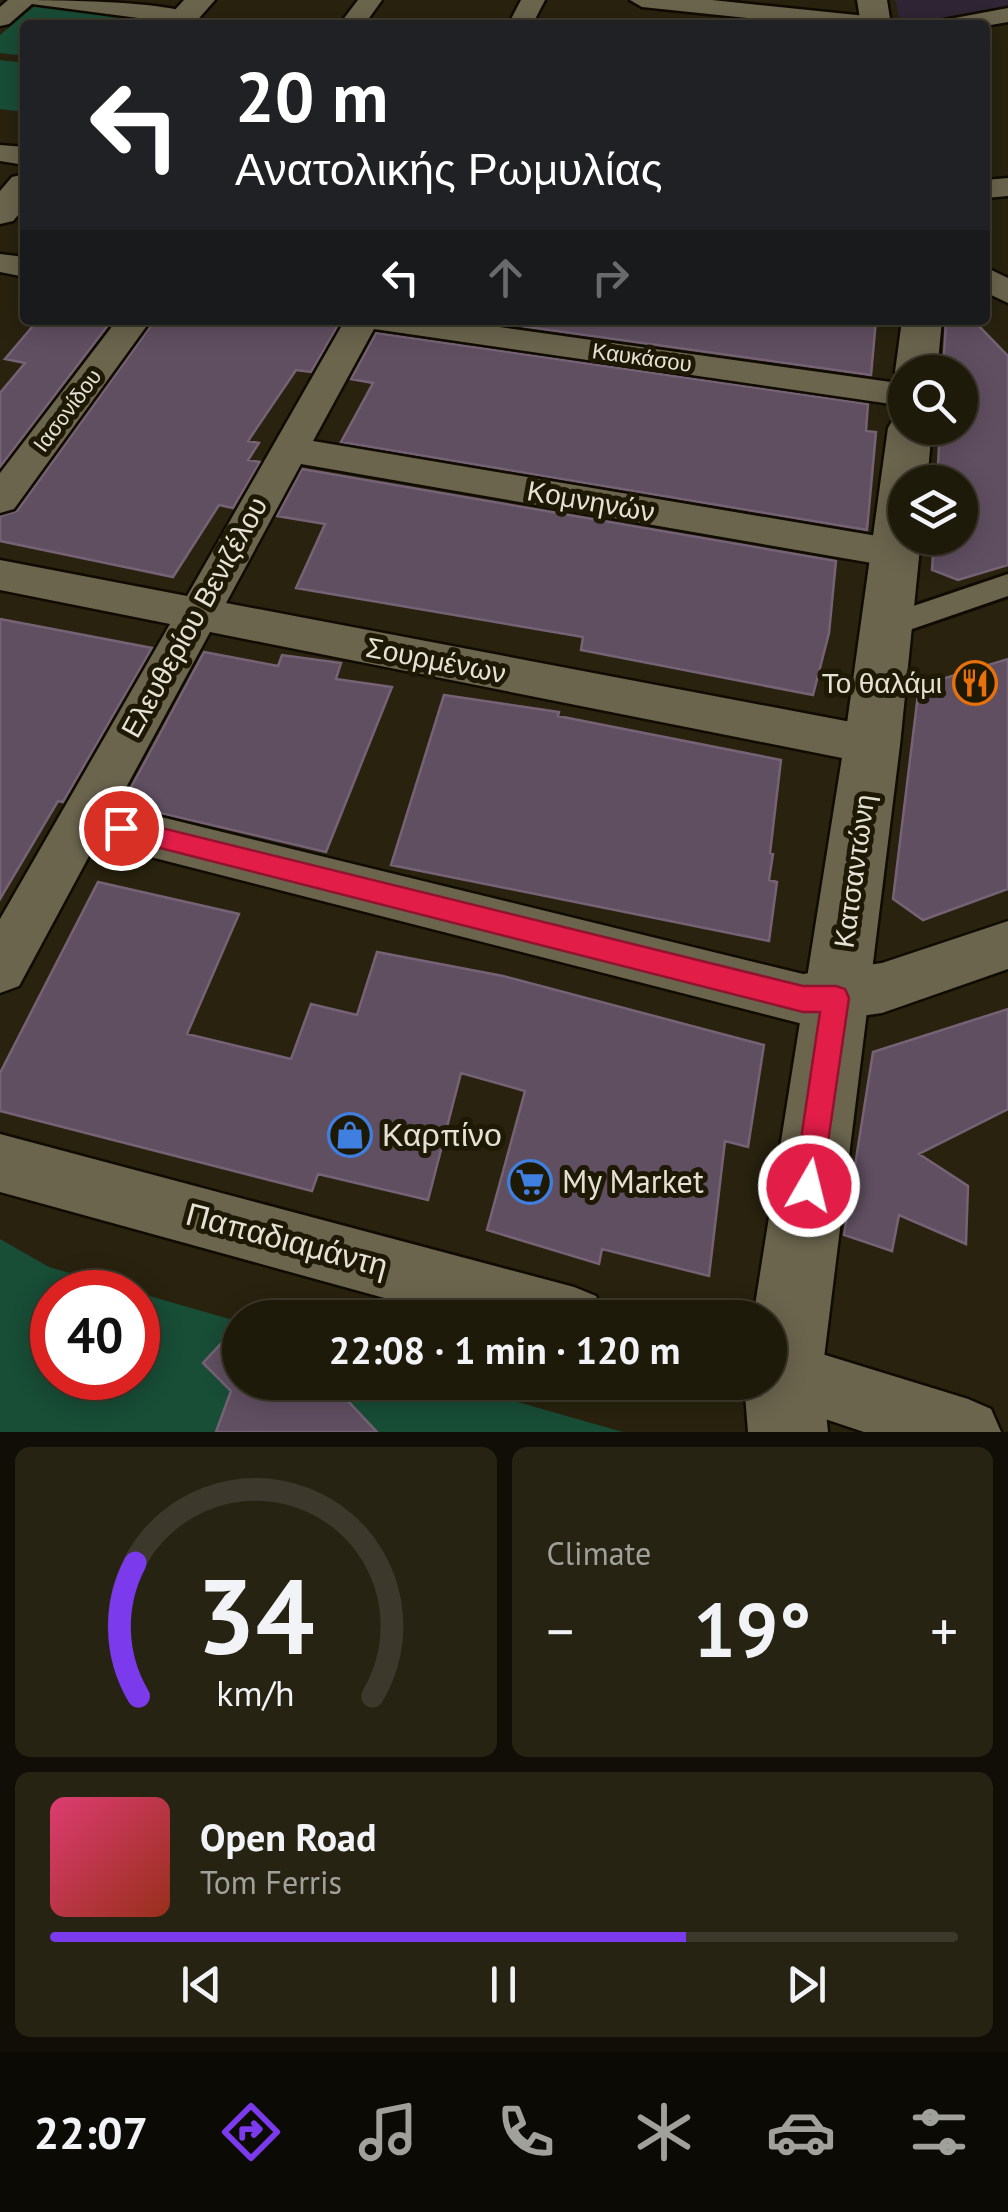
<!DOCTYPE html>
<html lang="en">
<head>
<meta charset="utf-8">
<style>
  :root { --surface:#1e1a0a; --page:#262313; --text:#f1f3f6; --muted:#a1a19c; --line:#3c382b; --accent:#7c3aed }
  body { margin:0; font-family:"PT Sans",sans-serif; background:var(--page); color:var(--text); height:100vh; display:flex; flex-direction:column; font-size:38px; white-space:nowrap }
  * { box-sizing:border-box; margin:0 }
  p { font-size:32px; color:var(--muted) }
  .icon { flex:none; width:55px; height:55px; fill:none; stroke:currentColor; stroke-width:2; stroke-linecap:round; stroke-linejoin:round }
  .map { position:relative; height:1432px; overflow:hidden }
  .drawer { display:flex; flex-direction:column; gap:15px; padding:15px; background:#100e06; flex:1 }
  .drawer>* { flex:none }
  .banner { position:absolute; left:20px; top:20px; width:970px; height:305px; border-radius:10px; box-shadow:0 5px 25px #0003,0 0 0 2px var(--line); background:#202124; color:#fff; overflow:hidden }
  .buttons { position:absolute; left:888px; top:355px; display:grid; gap:20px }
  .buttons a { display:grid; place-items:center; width:90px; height:90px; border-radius:50%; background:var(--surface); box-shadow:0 5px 25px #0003,0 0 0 2px var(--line); font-size:50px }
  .speed { position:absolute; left:30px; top:1270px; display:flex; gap:20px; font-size:50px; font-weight:700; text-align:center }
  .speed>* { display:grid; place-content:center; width:130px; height:130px; border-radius:50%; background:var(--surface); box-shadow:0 5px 25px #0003,0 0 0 2px var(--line); line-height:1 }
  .speed .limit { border:15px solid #d22; background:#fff; color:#111 }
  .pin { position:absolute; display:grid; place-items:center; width:85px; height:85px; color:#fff; margin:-42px; border:5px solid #fff; border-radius:50%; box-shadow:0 2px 10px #0007 }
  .me { position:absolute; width:110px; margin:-55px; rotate:8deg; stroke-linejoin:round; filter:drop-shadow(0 0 8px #0008) }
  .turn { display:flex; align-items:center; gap:35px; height:210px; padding:0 50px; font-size:45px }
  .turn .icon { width:130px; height:130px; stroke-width:2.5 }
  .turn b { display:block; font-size:70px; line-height:85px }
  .lanes { display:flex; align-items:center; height:95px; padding:0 50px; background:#0003; justify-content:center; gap:50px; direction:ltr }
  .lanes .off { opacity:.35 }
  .big { font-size:75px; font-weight:700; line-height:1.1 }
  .drawer .widget { flex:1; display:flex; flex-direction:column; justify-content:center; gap:15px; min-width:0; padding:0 35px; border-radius:15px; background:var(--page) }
  .drawer .dial { align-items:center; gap:0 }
  .dial svg { height:260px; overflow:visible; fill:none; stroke:var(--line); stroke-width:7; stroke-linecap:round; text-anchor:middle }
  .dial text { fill:var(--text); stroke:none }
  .song { display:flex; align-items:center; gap:30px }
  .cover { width:120px; height:120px; border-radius:15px; background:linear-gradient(135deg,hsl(340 70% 55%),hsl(10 70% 35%)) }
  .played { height:10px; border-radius:5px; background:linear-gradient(90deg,var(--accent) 70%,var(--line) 70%) }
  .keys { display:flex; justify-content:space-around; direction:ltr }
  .heat { display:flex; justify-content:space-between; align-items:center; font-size:55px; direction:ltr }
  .drawer .tiles { flex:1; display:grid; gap:15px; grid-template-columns:1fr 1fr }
  .widget:last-child { grid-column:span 2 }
  .trip { position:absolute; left:222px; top:1300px; width:565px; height:100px; border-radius:50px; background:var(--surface); box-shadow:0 5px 25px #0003,0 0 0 2px var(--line); font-weight:700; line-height:100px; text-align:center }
  .tab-bar { display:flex; height:160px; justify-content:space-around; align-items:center; background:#0c0a04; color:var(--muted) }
  .tab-bar .icon { width:70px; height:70px }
  .tab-bar .active { color:var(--accent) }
  .tab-bar b { font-size:45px; color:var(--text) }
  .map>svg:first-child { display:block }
  .education { fill:#2f2534 }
  .green { fill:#184d36; fill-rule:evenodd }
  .building { fill:#604f61; stroke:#756375; stroke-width:2.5 }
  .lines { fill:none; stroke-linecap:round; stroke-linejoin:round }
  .pedestrian-casing { stroke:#100b00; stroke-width:6 }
  .minor-casing { stroke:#100b00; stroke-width:5 }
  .tertiary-casing { stroke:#100b00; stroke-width:5 }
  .pedestrian { fill:#6b654e; fill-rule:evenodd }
  .minor { fill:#6b654e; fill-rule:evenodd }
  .tertiary { fill:#6b654e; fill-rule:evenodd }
  .route { fill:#e11d48; stroke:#92132f; stroke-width:2.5 }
  .labels { text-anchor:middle; stroke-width:10; stroke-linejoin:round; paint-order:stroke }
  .far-street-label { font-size:22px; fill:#e5e1d5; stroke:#1e1905 }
  .street-label { font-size:28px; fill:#e5e1d5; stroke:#1e1905 }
  .poi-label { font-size:28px; fill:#e5e1d5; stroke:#1e1905; text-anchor:end }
  .near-poi-label { font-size:32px; fill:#e5e1d5; stroke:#1e1905; text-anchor:start }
  .near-street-label { font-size:32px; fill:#e5e1d5; stroke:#1e1905 }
</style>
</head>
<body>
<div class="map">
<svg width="1008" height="1432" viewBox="0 0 1008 1432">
  <rect width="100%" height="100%" fill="#28220e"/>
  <path class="education" d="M895 0H1008V6L912 23 900 21Z"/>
  <path class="green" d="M37 4 170 18 163 25H25V56L0 53V35Z
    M0 60 25 63V112L0 109Z
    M0 1239 49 1267 240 1322V1382L451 1383 623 1432H0ZM52 1292H138V1378H52Z"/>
  <path class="building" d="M38 320H112L0 467V393L25 363 5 359Z
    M155 320H341L311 372 296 370 248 441 259 443 248 460 260 462 233 508 219 505 173 577 0 541V516L17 511Z
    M477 320H772L810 325 811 320H876L871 375Z
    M946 320H973L1008 356V565L958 580 932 570 934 538H960V482H937L940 428H960V372H943Z
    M376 333 868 404 866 431 876 432 867 530 341 442 373 383 351 379Z
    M302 469 836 561 829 633 813 695 581 650 583 637 296 588 325 524 277 516Z
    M0 619 152 648 63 802 58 801 0 899Z
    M204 652 278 666 282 655 341 663 336 679 392 687 326 852 122 804Z
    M1008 659V889L923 920 893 899 919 686Z
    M444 695 559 712 558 716 781 760 770 853 773 854 769 880 777 882 769 941 391 865Z
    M98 882 239 914 187 1034 262 1052 291 1059 311 1004 357 1015 377 952 503 976 764 1045 748 1147 725 1141 709 1276 602 1249 599 1264 487 1230 525 1091 461 1073 428 1200 318 1174 312 1191 0 1111V1073Z
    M1008 1009V1109L919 1154 968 1186 966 1244 899 1215 892 1251 844 1235 873 1052Z
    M240 1323V1382H330L377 1432H216L231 1391 203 1363Z"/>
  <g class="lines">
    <g class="pedestrian-casing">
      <path id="pedestrian" d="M1008 574V596L886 638 875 635 871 627 875 619Z"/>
    </g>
    <g class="minor-casing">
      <path id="minor" d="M8 0C42 0 177 0 196 17L184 24 32 4 9 24 0 26V7Z
        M358 0H382L364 25H339Z
        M521 0H545L532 25H508Z
        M630 0H712L876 17 888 24 815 25 642 7Z
        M1008 8V22L985 26 941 25 944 20Z
        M0 145 25 147V165L0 161Z
        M1008 178V196L985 198V180Z
        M0 254 25 257V277L0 272Z
        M985 267 1008 278V303L985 292Z
        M117 320H151L14 509 0 513V473Z
        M345 320H450L905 384V406L374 329 313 441 895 539 909 543 915 553 909 563 895 567 301 464 226 603 872 726 888 732 895 745 888 758 872 764 210 632 116 806 803 974 882 963 1008 921V969L882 1013 803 1024 96 843 19 986 0 993V919L170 624 0 590V560L187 596Z
        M0 1134 574 1287 596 1296 605 1318H457L0 1192Z
        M770 1338 968 1399 991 1409 1001 1432H864L747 1393 743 1382H770Z"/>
    </g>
    <g class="tertiary-casing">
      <path id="tertiary" d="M184 0H215L193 25H161Z
        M857 0H887L891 25H861Z
        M25 174V207L13 221 0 224V191L12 177Z
        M902 320H942L937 372H905V382L901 381 895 372Z
        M905 415V428H932L927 482H905V538H921L900 745 822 1374 828 1432H748L744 1382H770V1318H753L844 745 888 428 894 418Z"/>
    </g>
    <use href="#pedestrian" class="pedestrian"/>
    <use href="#minor" class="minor"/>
    <use href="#tertiary" class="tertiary"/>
  </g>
  <path class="route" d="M121 818 803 986H836L845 989 849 998 820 1197 809 1201 799 1197 794 1186 820 1012H803L121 838 112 835 109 828 112 821Z"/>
  <defs>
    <g id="restaurant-ring" transform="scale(2.25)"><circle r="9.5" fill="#1e1905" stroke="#e8710a" stroke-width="1.5"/><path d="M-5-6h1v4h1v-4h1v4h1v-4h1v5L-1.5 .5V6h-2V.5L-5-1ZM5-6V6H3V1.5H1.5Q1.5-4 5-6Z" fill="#e8710a"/></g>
    <g id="shop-ring" transform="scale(2.25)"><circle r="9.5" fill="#1e1905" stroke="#3f7fe0" stroke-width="1.5"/><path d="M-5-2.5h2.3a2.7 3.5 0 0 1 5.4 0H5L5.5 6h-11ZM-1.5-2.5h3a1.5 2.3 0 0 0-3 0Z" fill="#3f7fe0"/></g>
    <g id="supermarket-ring" transform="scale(2.25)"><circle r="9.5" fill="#1e1905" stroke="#3f7fe0" stroke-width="1.5"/><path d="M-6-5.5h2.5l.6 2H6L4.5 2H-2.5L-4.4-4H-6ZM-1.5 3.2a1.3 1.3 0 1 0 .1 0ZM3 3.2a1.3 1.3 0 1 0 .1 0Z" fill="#3f7fe0"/></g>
  </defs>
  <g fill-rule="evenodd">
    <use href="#restaurant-ring" x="975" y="683"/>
    <use href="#shop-ring" x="350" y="1135"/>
    <use href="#supermarket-ring" x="530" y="1182"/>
  </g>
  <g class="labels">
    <g class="far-street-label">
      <text transform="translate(642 357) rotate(8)" y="8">Καυκάσου</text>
      <text transform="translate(67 410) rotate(-53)" y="8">Ιασoνίδου</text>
    </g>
    <g class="street-label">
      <text transform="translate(591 501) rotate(10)" y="10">Κομνηνών</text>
      <text transform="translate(194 617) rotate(-61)" y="10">Ελευθερίου Βενιζέλου</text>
      <text transform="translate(436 660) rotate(11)" y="10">Σουρμένων</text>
      <text transform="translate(854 871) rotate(-82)" y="10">Κατσαντώνη</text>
    </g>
    <g class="poi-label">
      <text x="942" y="693">Το θαλάμι</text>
    </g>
    <g class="near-poi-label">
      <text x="382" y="1146">Καρπίνο</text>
      <text x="562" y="1193">My Market</text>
    </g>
    <g class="near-street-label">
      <text transform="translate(287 1240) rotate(15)" y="11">Παπαδιαμάντη</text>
    </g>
  </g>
</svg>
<div class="buttons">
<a><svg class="icon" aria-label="search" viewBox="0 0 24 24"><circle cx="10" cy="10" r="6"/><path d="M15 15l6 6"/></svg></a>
<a><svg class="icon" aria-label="layers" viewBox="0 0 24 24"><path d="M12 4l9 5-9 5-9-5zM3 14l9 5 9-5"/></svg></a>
</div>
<div class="speed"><div class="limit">40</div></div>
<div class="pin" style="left:121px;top:828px;background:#d93025"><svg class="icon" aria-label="arrive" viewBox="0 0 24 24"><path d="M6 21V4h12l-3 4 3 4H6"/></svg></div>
<svg class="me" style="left:809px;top:1186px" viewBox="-20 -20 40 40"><circle r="17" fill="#e11d48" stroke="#fff" stroke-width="3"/><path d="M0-11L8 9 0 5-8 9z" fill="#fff"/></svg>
<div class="trip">22:08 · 1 min · 120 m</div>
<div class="banner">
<div class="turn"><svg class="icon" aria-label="left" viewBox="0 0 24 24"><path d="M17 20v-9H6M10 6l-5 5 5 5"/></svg><div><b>20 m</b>Ανατολικής Ρωμυλίας</div></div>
<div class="lanes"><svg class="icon" aria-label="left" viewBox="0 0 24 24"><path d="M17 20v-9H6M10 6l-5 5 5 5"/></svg><svg class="icon off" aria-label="ahead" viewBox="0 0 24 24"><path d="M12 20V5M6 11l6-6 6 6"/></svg><svg class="icon off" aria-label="right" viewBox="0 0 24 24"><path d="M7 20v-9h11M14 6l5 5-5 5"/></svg></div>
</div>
</div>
<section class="drawer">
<div class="tiles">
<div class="widget dial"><svg viewBox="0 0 100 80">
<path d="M14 69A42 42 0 1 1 86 69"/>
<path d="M14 69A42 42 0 0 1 13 28" stroke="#7c3aed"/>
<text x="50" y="56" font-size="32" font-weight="700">34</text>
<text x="50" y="72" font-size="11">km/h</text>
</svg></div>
<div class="widget"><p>Climate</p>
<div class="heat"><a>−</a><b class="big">19°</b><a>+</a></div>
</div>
<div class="widget">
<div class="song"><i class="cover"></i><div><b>Open Road</b><p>Tom Ferris</p></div></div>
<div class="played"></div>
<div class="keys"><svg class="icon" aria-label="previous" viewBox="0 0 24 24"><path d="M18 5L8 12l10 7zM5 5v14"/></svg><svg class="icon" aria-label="pause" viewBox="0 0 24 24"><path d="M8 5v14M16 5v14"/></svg><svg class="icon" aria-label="next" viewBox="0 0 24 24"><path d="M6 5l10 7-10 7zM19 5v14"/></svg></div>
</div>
</div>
</section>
<nav class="tab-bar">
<b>22:07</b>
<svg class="icon active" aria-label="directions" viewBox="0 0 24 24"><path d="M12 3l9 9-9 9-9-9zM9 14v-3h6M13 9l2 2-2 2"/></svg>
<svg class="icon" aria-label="music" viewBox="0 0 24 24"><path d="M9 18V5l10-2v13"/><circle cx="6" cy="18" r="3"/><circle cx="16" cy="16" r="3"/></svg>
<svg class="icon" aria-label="phone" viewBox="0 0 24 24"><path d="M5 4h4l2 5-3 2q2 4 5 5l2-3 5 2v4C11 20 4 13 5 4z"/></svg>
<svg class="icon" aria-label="climate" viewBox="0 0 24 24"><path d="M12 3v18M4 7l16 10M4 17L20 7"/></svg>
<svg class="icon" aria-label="car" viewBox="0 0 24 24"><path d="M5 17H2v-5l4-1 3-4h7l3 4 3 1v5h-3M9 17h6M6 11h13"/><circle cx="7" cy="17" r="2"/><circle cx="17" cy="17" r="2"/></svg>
<svg class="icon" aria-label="filters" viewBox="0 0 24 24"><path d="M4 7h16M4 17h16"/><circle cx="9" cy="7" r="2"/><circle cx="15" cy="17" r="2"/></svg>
</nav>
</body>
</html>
